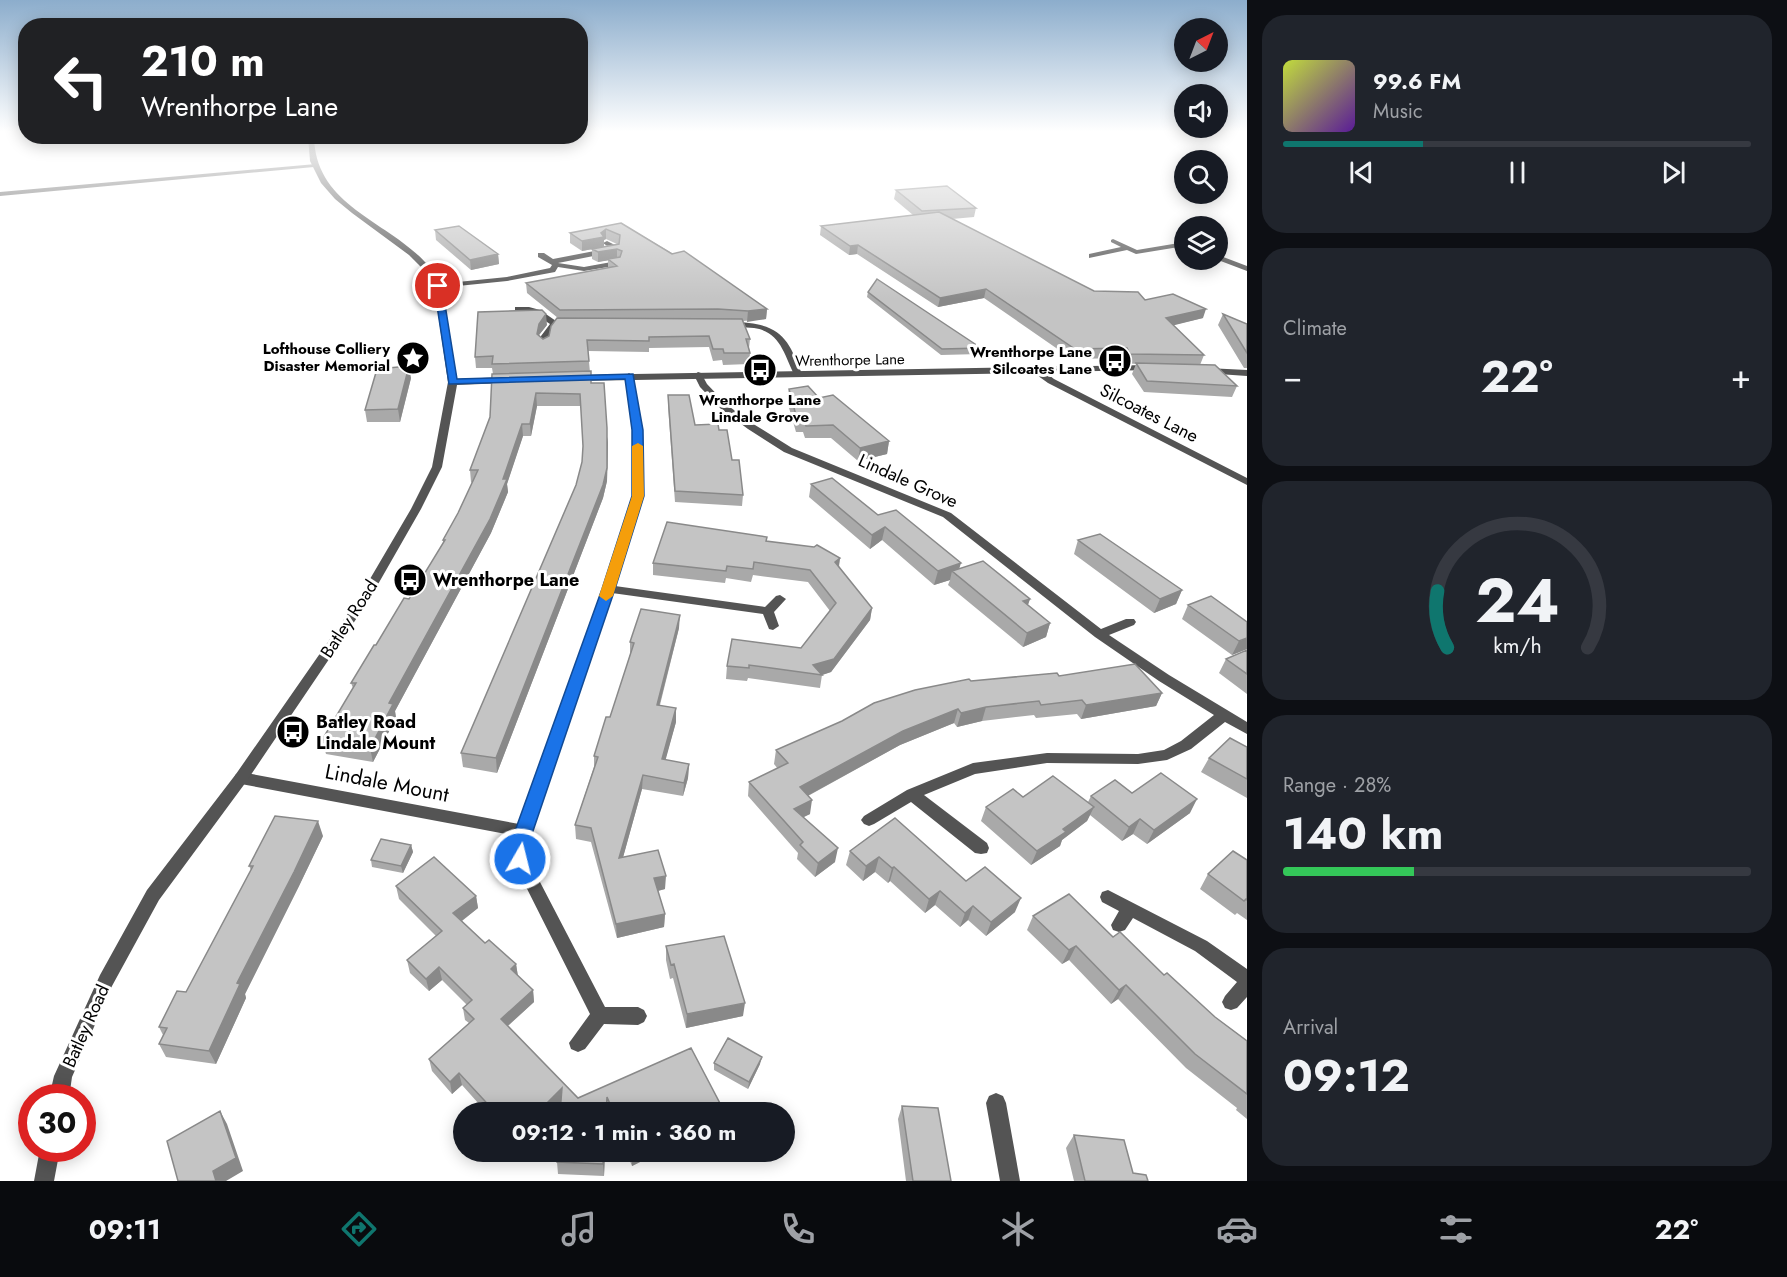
<!DOCTYPE html>
<html lang="en">
<head>
<meta charset="utf-8">
<style>
  :root { --surface:#171b24; --page:#20242c; --text:#f1f3f6; --muted:#9ea1a6; --line:#363941; --accent:#0f766e }
  body { margin:0; font-family:Jost,sans-serif; background:var(--page); color:var(--text); height:100vh; display:flex; flex-direction:column; font-size:22px; white-space:nowrap }
  * { box-sizing:border-box; margin:0 }
  p { font-size:20px; color:var(--muted) }
  .icon { flex:none; width:33px; height:33px; fill:none; stroke:currentColor; stroke-width:2; stroke-linecap:round; stroke-linejoin:round }
  .map { position:relative; flex:1; overflow:hidden }
  .panel { display:flex; flex-direction:column; gap:15px; padding:15px; background:#0d0f14; width:540px }
  .panel>* { flex:none }
  .banner { position:absolute; left:18px; top:18px; width:570px; height:126px; border-radius:24px; box-shadow:0 3px 15px #0003; background:#202124; color:#fff; overflow:hidden }
  .needle { width:39px; rotate:42deg }
  .fabs { position:absolute; left:1174px; top:18px; display:grid; gap:12px }
  .fabs a { display:grid; place-items:center; width:54px; height:54px; border-radius:50%; background:var(--surface); box-shadow:0 3px 15px #0003; font-size:30px }
  .speed { position:absolute; left:18px; top:1084px; display:flex; gap:12px; font-size:30px; font-weight:700; text-align:center }
  .speed>* { display:grid; place-content:center; width:78px; height:78px; border-radius:50%; background:var(--surface); box-shadow:0 3px 15px #0003; line-height:1 }
  .speed .limit { border:9px solid #d22; background:#fff; color:#111 }
  .pin { position:absolute; display:grid; place-items:center; width:51px; height:51px; color:#fff; margin:-26px; border:3px solid #fff; border-radius:50%; box-shadow:0 2px 6px #0007 }
  .me { position:absolute; width:66px; margin:-33px; rotate:8deg; stroke-linejoin:round; filter:drop-shadow(0 0 4px #0008) }
  .turn { display:flex; align-items:center; gap:21px; height:126px; padding:0 24px; font-size:27px }
  .turn .icon { width:78px; height:78px; stroke-width:2.5 }
  .turn b { display:block; font-size:42px; line-height:51px }
  .big { font-size:45px; font-weight:700; line-height:1.1 }
  .panel .widget { flex:1; display:flex; flex-direction:column; justify-content:center; gap:9px; min-width:0; padding:0 21px; border-radius:24px; background:var(--page) }
  .panel .dial { align-items:center; gap:0 }
  .dial svg { height:156px; overflow:visible; fill:none; stroke:var(--line); stroke-width:7; stroke-linecap:round; text-anchor:middle }
  .dial text { fill:var(--text); stroke:none }
  .song { display:flex; align-items:center; gap:18px }
  .cover { width:72px; height:72px; border-radius:9px; background:linear-gradient(135deg,hsl(70 70% 55%),hsl(270 70% 35%)) }
  .played { height:6px; border-radius:3px; background:linear-gradient(90deg,var(--accent) 30%,var(--line) 30%) }
  .keys { display:flex; justify-content:space-around; direction:ltr }
  .heat { display:flex; justify-content:space-between; align-items:center; font-size:33px; direction:ltr }
  .charge { height:9px; border-radius:4px; background:linear-gradient(90deg,#34c759 28%,var(--line) 0) }
  .trip { position:absolute; left:453px; top:1102px; width:342px; height:60px; border-radius:30px; background:var(--surface); box-shadow:0 3px 15px #0003; font-weight:700; line-height:60px; text-align:center }
  .tabs { display:flex; height:96px; justify-content:space-around; align-items:center; background:#090b0e; color:var(--muted) }
  .tabs .icon { width:42px; height:42px }
  .tabs .on { color:var(--accent) }
  .tabs b { font-size:27px; color:var(--text) }
  main { display:flex; flex:1; min-height:0 }
  .map>svg:first-child { display:block }
  .lines { fill:none; stroke-linecap:round; stroke-linejoin:round }
  .minor { fill:#545454; fill-rule:evenodd }
  .tertiary { fill:#545454; fill-rule:evenodd }
  .wall { fill:#a9a9a9; fill-rule:evenodd }
  .shaded-wall { fill:#898989 }
  .building { fill:#c4c4c4; stroke:#898989; stroke-width:1.5 }
  .route { fill:#1a73e8; stroke:#114b97; stroke-width:1.5 }
  .slow { fill:#f59e0b }
  .labels { text-anchor:middle; stroke-width:6; stroke-linejoin:round; paint-order:stroke }
  .far-poi-label { font-size:15px; font-weight:bold; fill:#000; stroke:#fff; text-anchor:end }
  .far-street-label { font-size:15px; fill:#000; stroke:#fff }
  .street-label { font-size:18px; fill:#000; stroke:#fff }
  .poi-label { font-size:18px; font-weight:bold; fill:#000; stroke:#fff; text-anchor:start }
  .near-street-label { font-size:21px; fill:#000; stroke:#fff }
</style>
</head>
<body>
<main>
<div class="map">
<svg width="1247" height="1181" viewBox="0 0 1247 1181">
  <rect width="100%" height="100%" fill="#fff"/>
  <g class="lines">
    <path class="minor" d="M316 164 314 167 0 196V192Z
      M1113 239 1137 250 1185 242V246L1136 254 1127 250 1089 258V254L1121 247 1111 242V240Z
      M607 241 619 247V251L558 263 584 267 617 261 621 263 620 265 584 271 558 267 555 272 507 281 438 288 434 286 438 284 507 277 550 268 552 265 538 257V253H544L553 259 610 248 603 243Z
      M1218 255 1247 266V271L1218 260Z
      M515 307H529L540 310 556 321 570 325 566 327 557 326 551 333 547 347H541V336L550 324 535 314 515 311Z
      M725 322C733 321 741 322 749 323 784 327 790 344 802 374L798 377 795 376C784 355 781 332 754 328 744 327 735 327 725 326Z
      M698 372 701 373 707 384 727 405 755 425 792 448 951 513 1101 629 1126 619H1134L1136 622 1134 625 1109 635 1169 675 1247 722V734L1225 722 1191 749 1167 760 1138 764 1047 763 975 774 924 795 987 843 989 848 987 853 981 854 975 853 911 802 874 824 869 826 864 824 861 820 864 816 907 790 973 763 1047 753 1138 754 1164 750 1181 741 1214 715 1159 681 1095 637 943 517 784 452 748 429 721 409 700 387 694 375Z
      M629 373 633 376 642 430 643 496 615 586 765 607 776 596 780 595 786 599 774 612 779 626 773 630 769 629 763 614 612 593 532 831 528 859 605 1007H638L644 1010 647 1016 644 1022 638 1025 604 1024 585 1049 578 1052 571 1049 569 1043 590 1014 512 859 516 836 241 784 236 782 234 778 236 774 241 772 519 824 602 589 633 496 632 430 625 376Z
      M1108 890 1207 941 1247 969V997L1237 1008 1231 1010 1225 1008 1222 1002 1225 996 1237 982 1195 951 1133 918 1125 930 1119 932 1113 930 1111 925 1119 911 1102 902 1100 897 1102 892Z
      M996 1093 1003 1096 1006 1103 1020 1181H1000L986 1103 989 1096Z"/>
    <path class="tertiary" d="M308 136H314C315 216 409 223 441 284 444 292 445 303 446 311 450 334 453 356 457 379L506 377 510 380 506 383 457 385 442 467 421 509 369 600 246 782 159 900 112 986 72 1077 69 1098H49L54 1076 100 975 147 890 236 774 360 596 411 509 432 467 448 382 434 286 424 270 409 255 352 213 335 199 321 183 310 161Z
      M1150 365 1153 366V370L1045 372 1054 379 1247 478V485L1048 383 1034 373 577 381 573 378 577 375Z
      M1207 368 1247 370V376L1204 373 1203 371Z
      M40 1149H60L54 1181H34Z"/>
  </g>
  <path class="wall" d="M896 190 976 208 974 217 952 219 1094 291 1145 300 1203 318 1173 325 1204 355 1200 365 1237 386 1232 397 1144 392 1132 374 1136 364 1126 363 1123 358 1072 359 984 298 938 307 857 254 849 255 820 235 821 226 913 215 894 199Z
    M621 223 767 309 766 319 743 321 750 339 749 348 750 353 749 364 723 365 722 360 713 361 709 347 649 348V352L588 351 591 383 608 440 607 481 603 498 497 773 463 767 461 753 576 485 582 462 583 448 581 406H537L531 436H523L507 484 508 492 491 533 395 711 396 718 373 762 326 754 322 740 353 688 351 683 376 645 409 599 443 543V540L458 513 472 483 471 482 470 470 490 417 493 374 492 368H476L475 357 547 325 539 335 543 339 549 336 558 318 527 293 526 283 608 268V260L598 262 592 259V249L582 251 570 243V233ZM606 239 617 244 604 246V240Z
    M435 230 498 254 499 264 471 270 436 240Z
    M868 292 981 348 980 354 941 355 867 297Z
    M1223 314 1247 324V368H1244L1218 325Z
    M411 378 400 422H367L365 410Z
    M789 389 819 398 889 441 887 454 858 461 831 438H805L803 432H796L787 401Z
    M668 395 695 425 719 430 732 460 743 495 742 506 675 502 668 406Z
    M811 484 878 515 959 569 1030 599 1028 605 1050 623 1046 637 1023 647 948 585 950 580 934 585 882 540 870 549 809 497Z
    M1078 540 1182 590 1176 604 1154 613 1074 554Z
    M766 541 840 558 839 567 872 608 870 620 831 672 822 675 820 688 748 678 747 681 726 679 727 666 801 648 830 611 808 582 753 575 751 582 726 578 725 583 653 575V563Z
    M1211 596 1247 649 1232 655 1182 619 1188 605Z
    M679 628 660 705 676 722 665 760 689 764 688 778 683 796 642 789 623 857 665 889 658 891 665 914 664 927 617 938 591 842 576 839 575 825 594 767V756L610 717 630 655V642Z
    M1247 650V694L1219 673 1226 659Z
    M1059 676 1162 693 1156 706 1081 719 1077 714 1036 718 1034 715 982 721 957 727 954 723 900 745 808 796 810 814 803 817 835 862 815 877 797 859 798 853 748 796 749 782 778 769 774 764 776 750 971 681Z
    M1247 747V798L1201 772 1209 758Z
    M1132 793 1190 813 1147 844 1133 834 1122 841 1090 815 1087 821 1062 840 1060 846 1031 865 981 821 986 807 1023 797 1088 802 1091 796Z
    M895 818 966 881 1015 912 986 936 968 920 960 927 935 905 925 913 890 881 888 883 875 872 863 881 846 865 850 851Z
    M323 836 299 886 245 994 246 998 216 1064 166 1057 159 1044 163 1035 159 1027 186 992 251 870 249 866Z
    M411 845 413 852 403 873 372 867 371 860Z
    M1247 860V920L1237 913 1235 915 1200 889 1208 874Z
    M396 886 476 896 478 908 462 921 485 943 516 964 518 976 533 990 534 1002 508 1026 578 1098 691 1048 724 1111 723 1113H609L607 1109V1113H560L561 1102 550 1113H487L462 1085 452 1094 432 1071 429 1059 469 1023 465 1020 463 1008 467 1005 442 980 429 991 410 973 407 960 436 936 399 899Z
    M1033 916 1113 937 1164 975 1215 1017 1247 1041V1119L1236 1110 1237 1108 1186 1068 1118 999 1111 1004 1069 960 1062 964 1027 930Z
    M666 946 743 1016 686 1028 673 978 670 979 666 960Z
    M714 1063 760 1064 748 1089 714 1070Z
    M902 1106 951 1181H906L898 1119Z
    M1074 1135 1133 1173 1148 1181H1074L1066 1148Z
    M557 1152H605L604 1176 558 1174 557 1162Z
    M626 1152H651L650 1157 632 1166Z"/>
  <path class="shaded-wall" d="M606 229V239L604 240V247L582 251V241Z
    M858 245 857 254 849 255 850 246Z
    M617 249V259L598 262V252Z
    M498 254 499 264 471 270 470 260Z
    M986 289 984 298 938 307 940 298Z
    M767 309 766 319 747 322 748 311Z
    M1206 309 1203 318 1163 328 1166 318Z
    M546 314 547 325 539 335 538 345 537 334 539 324Z
    M409 366 411 378 400 422 398 409Z
    M536 393 537 406 531 436 530 424Z
    M522 424 523 436 507 484 508 492 491 533 395 711 396 718 373 762 370 748 389 703 503 479Z
    M608 440 607 481 603 498 497 773 496 758Z
    M889 441 887 454 858 461 860 448Z
    M885 527 882 540 870 549 872 535Z
    M840 558 838 570 835 562Z
    M961 563 957 576 952 571 950 580 934 585 938 571Z
    M1182 590 1176 604 1154 613 1160 599Z
    M1030 599 1025 612 1023 601Z
    M872 608 870 620 831 672 822 675 813 665Z
    M680 615 679 628 656 718 657 705Z
    M1050 623 1046 637 1023 647 1027 633Z
    M1247 638V649L1232 655 1239 641Z
    M1162 693 1156 706 1081 719 1086 705Z
    M986 707 982 721 957 727 961 713Z
    M676 708V722L662 773V759Z
    M958 709 954 723 900 745 798 801 800 787 903 731Z
    M689 764 688 778 683 796 684 783Z
    M643 775 642 789 619 872V858Z
    M1197 799 1190 813 1147 844 1154 830Z
    M812 800 810 814 792 823 794 809Z
    M1094 807 1087 821 1062 840 1060 846 1031 865 1037 851 1063 829Z
    M1140 819 1133 834 1122 841 1129 827Z
    M318 821 323 836 299 886 245 994 246 998 216 1064 209 1051 237 983Z
    M411 845 413 852 403 873 401 866Z
    M838 848 835 862 815 877 818 863Z
    M879 857 875 872 863 881 866 866Z
    M894 867 890 881 888 883 892 868Z
    M666 876 665 889 653 892 654 878Z
    M940 891 935 905 925 913 929 899Z
    M476 896 478 908 455 926 453 913Z
    M1021 898 1015 912 986 936 991 922Z
    M973 906 968 920 960 927 965 913Z
    M665 914 664 927 617 938 616 924Z
    M1076 946 1069 960 1062 964 1069 950Z
    M516 964 518 977 511 969Z
    M439 967 442 980 429 991 426 979Z
    M1126 985 1118 999 1111 1004 1119 990Z
    M533 990 534 1002 502 1031 501 1019Z
    M745 1003 743 1016 686 1028 687 1014Z
    M762 1057 760 1064 748 1089 749 1082Z
    M459 1073 462 1085 452 1094 450 1082Z
    M562 1088 563 1100 550 1113H537Z
    M220 1111 227 1124 243 1171 226 1181H216L213 1171Z
    M604 1152H605L604 1176 603 1164Z
    M637 1152H651L650 1157 632 1166V1154Z"/>
  <path class="building" d="M947 186 976 208 922 211 896 190Z
    M939 212 1094 291 1138 292 1145 300 1173 294 1206 309 1166 318 1204 355 1130 354 1127 348 1075 349 986 289 940 298 858 245 850 246 821 226Z
    M621 223 672 254 684 251 767 309 748 311 718 309 560 310 526 283 617 266 608 259 620 257 622 251 617 249 598 252 592 249 619 244 620 235 606 229 601 233 604 237 582 241 570 233Z
    M459 226 498 254 470 260 435 230Z
    M877 279 981 348 942 349 868 292Z
    M542 310 546 314 539 324 537 334 543 339 549 336 551 326 557 318 742 319 750 339H746L750 353H724L723 349H713L709 336 649 337V341L587 340 589 361 492 364 493 356 475 357 478 312Z
    M1223 314 1247 324V353Z
    M1136 363 1215 365 1237 386 1147 381Z
    M409 366 398 409 365 410 377 369Z
    M591 371V383H604L607 428V468L603 485 496 758 461 753 576 485 582 462 583 446 580 394 536 393 530 424H522L503 479H507L490 519 389 703 393 704 370 748 322 740 356 683H351L374 645H376L404 598 409 599 445 540H443L458 513 478 470H470L490 417 492 374Z
    M808 386 819 398 833 395 889 441 860 448 833 425 806 426 804 419H797L789 389Z
    M668 395H689L695 425 718 424 719 430H727L732 460H739L743 495 675 491Z
    M832 478 878 515 896 510 961 563 938 571 885 527 872 535 811 484Z
    M667 522 767 537 766 541 814 547 817 545 840 558 835 562 872 608 834 659 813 665 822 675 749 665V668L727 666 732 639 801 648 836 603 810 570 754 562 753 569 727 566 726 571 653 563Z
    M1100 534 1182 590 1160 599 1078 540Z
    M983 561 1030 599 1023 601 1050 623 1027 633 952 571Z
    M1211 596 1247 622V638L1239 641 1188 605Z
    M641 609 680 615 657 705 676 708 662 759 689 764 684 783 643 775 619 858 658 850 666 876 654 878 665 914 616 924 591 828 575 825 598 757 594 756 606 717H610L634 643 630 642Z
    M1247 650V674L1226 659Z
    M1135 664 1162 693 1086 705 1082 700 1041 705 1039 701 986 707 961 713 958 709 903 731 800 787 812 800 794 809 838 848 818 863 800 845 803 842 749 782 788 763 776 750 842 721 874 703 915 690 969 679 971 681 1057 673 1059 676Z
    M1230 738 1247 747V779L1209 758Z
    M1161 773 1197 799 1154 830 1140 819 1129 827 1091 796 1115 780 1132 793Z
    M1053 776 1094 807 1063 829 1066 832 1037 851 986 807 1013 789 1023 797Z
    M275 816 318 821 294 872 237 983 240 984 209 1051 159 1044 167 1028 159 1027 177 991 186 992 253 866H249Z
    M895 818 966 881 985 867 1021 898 991 922 973 906 965 913 940 891 929 899 894 867 892 868 879 857 866 866 850 851Z
    M381 839 411 845 401 866 371 860Z
    M1233 851 1247 860V900L1246 899 1244 901 1208 874Z
    M434 857 476 896 453 913 485 943 489 940 516 964 511 969 533 990 501 1019 578 1098 691 1048 724 1111 720 1113H614L607 1097 606 1113H560L562 1088 537 1113H496L459 1073 450 1082 429 1059 474 1019 463 1008 472 1000 439 967 426 979 407 960 442 931 396 886Z
    M1069 894 1113 937 1120 932 1164 975 1167 973 1215 1017 1247 1041V1094L1195 1054 1126 985 1119 990 1076 946 1069 950 1033 916Z
    M724 936 745 1003 687 1014 674 964 671 965 666 946Z
    M728 1038 762 1057 749 1082 714 1063Z
    M902 1106 938 1108 951 1181H913Z
    M220 1111 236 1158 213 1171 216 1181H178L167 1141Z
    M1074 1135 1124 1140 1133 1173 1146 1175 1148 1181H1085Z
    M557 1152H604L603 1164 557 1162Z"/>
  <linearGradient id="sky" x2="0" y2="1"><stop stop-color="#8cadcc"/><stop offset="0.44" stop-color="#fff"/><stop offset="1" stop-color="#fff" stop-opacity="0"/></linearGradient>
  <rect width="1247" height="299" fill="url(#sky)"/>
  <path class="route" d="M438 283 442 286 457 379 633 374 643 430 644 496 615 589 533 831 527 865 520 867 514 865 511 859 515 831 602 589 632 496V430L625 379 449 384 434 286Z"/>
  <path class="slow" d="M638 443 643 446 644 496 613 596 606 601 599 596 632 496V446Z"/>
  <defs>
    <g id="sight-disc" transform="scale(1.725)"><circle r="9.5" fill="#000" stroke="#fff"/><path d="M0-6L1.8-2.2L6-1.7L2.9 1.2L3.7 5.4L0 3.3L-3.7 5.4L-2.9 1.2L-6-1.7L-1.8-2.2Z" fill="#fff"/></g>
    <g id="bus-disc" transform="scale(1.725)"><circle r="9.5" fill="#000" stroke="#fff"/><path d="M-5-6H5V4H4V6H2V4H-2V6H-4V4H-5ZM-3.5-4V0h7V-4ZM-3.5 1.2v1.5H-2V1.2ZM2 1.2v1.5H3.5V1.2Z" fill="#fff"/></g>
  </defs>
  <g fill-rule="evenodd">
    <use href="#sight-disc" x="413" y="358"/>
    <use href="#bus-disc" x="1115" y="361"/>
    <use href="#bus-disc" x="760" y="370"/>
    <use href="#bus-disc" x="410" y="580"/>
    <use href="#bus-disc" x="293" y="732"/>
  </g>
  <g class="labels">
    <g class="far-poi-label">
      <text x="390" y="354">Lofthouse Colliery<tspan x="390" dy="17">Disaster Memorial</tspan></text>
      <text x="1092" y="357">Wrenthorpe Lane<tspan x="1092" dy="17">Silcoates Lane</tspan></text>
      <text x="760" y="405" text-anchor="middle">Wrenthorpe Lane<tspan x="760" dy="17">Lindale Grove</tspan></text>
    </g>
    <g class="far-street-label">
      <text transform="translate(850 360) rotate(-1)" y="5">Wrenthorpe Lane</text>
    </g>
    <g class="street-label">
      <text transform="translate(1149 413) rotate(27)" y="6">Silcoates Lane</text>
      <text transform="translate(908 481) rotate(24)" y="6">Lindale Grove</text>
      <text transform="translate(349 619) rotate(-57)" y="6">Batley Road</text>
      <text transform="translate(86 1026) rotate(-66)" y="6">Batley Road</text>
    </g>
    <g class="poi-label">
      <text x="433" y="586">Wrenthorpe Lane</text>
      <text x="316" y="728">Batley Road<tspan x="316" dy="21">Lindale Mount</tspan></text>
    </g>
    <g class="near-street-label">
      <text transform="translate(387 783) rotate(11)" y="7">Lindale Mount</text>
    </g>
  </g>
</svg>
<div class="fabs">
<a><svg class="needle" viewBox="-14 -14 28 28"><path d="M0-13l5 13h-10z" fill="#e53935"/><path d="M0 13l5-13h-10z" fill="#9ea1a6"/></svg></a>
<a><svg class="icon" aria-label="sound" viewBox="0 0 24 24"><path d="M4 9h4l5-4v14l-5-4H4zM17 9q2 3 0 6"/></svg></a>
<a><svg class="icon" aria-label="search" viewBox="0 0 24 24"><circle cx="10" cy="10" r="6"/><path d="M15 15l6 6"/></svg></a>
<a><svg class="icon" aria-label="layers" viewBox="0 0 24 24"><path d="M12 4l9 5-9 5-9-5zM3 14l9 5 9-5"/></svg></a>
</div>
<div class="speed"><div class="limit">30</div></div>
<div class="pin" style="left:438px;top:286px;background:#d93025"><svg class="icon" aria-label="arrive" viewBox="0 0 24 24"><path d="M6 21V4h12l-3 4 3 4H6"/></svg></div>
<svg class="me" style="left:520px;top:859px" viewBox="-20 -20 40 40"><circle r="17" fill="#1a73e8" stroke="#fff" stroke-width="3"/><path d="M0-11L8 9 0 5-8 9z" fill="#fff"/></svg>
<div class="trip">09:12 · 1 min · 360 m</div>
<div class="banner">
<div class="turn"><svg class="icon" aria-label="left" viewBox="0 0 24 24"><path d="M17 20v-9H6M10 6l-5 5 5 5"/></svg><div><b>210 m</b>Wrenthorpe Lane</div></div>
</div>
</div>
<section class="panel">
<div class="widget">
<div class="song"><i class="cover"></i><div><b>99.6 FM</b><p>Music</p></div></div>
<div class="played"></div>
<div class="keys"><svg class="icon" aria-label="previous" viewBox="0 0 24 24"><path d="M18 5L8 12l10 7zM5 5v14"/></svg><svg class="icon" aria-label="pause" viewBox="0 0 24 24"><path d="M8 5v14M16 5v14"/></svg><svg class="icon" aria-label="next" viewBox="0 0 24 24"><path d="M6 5l10 7-10 7zM19 5v14"/></svg></div>
</div>
<div class="widget"><p>Climate</p>
<div class="heat"><a>−</a><b class="big">22°</b><a>+</a></div>
</div>
<div class="widget dial"><svg viewBox="0 0 100 80">
<path d="M14 69A42 42 0 1 1 86 69"/>
<path d="M14 69A42 42 0 0 1 9 40" stroke="#0f766e"/>
<text x="50" y="56" font-size="32" font-weight="700">24</text>
<text x="50" y="72" font-size="11">km/h</text>
</svg></div>
<div class="widget"><p>Range · 28%</p><b class="big">140 km</b><div class="charge"></div></div>
<div class="widget"><p>Arrival</p><b class="big">09:12</b></div>
</section>
</main>
<nav class="tabs">
<b>09:11</b>
<svg class="icon on" aria-label="directions" viewBox="0 0 24 24"><path d="M12 3l9 9-9 9-9-9zM9 14v-3h6M13 9l2 2-2 2"/></svg>
<svg class="icon" aria-label="music" viewBox="0 0 24 24"><path d="M9 18V5l10-2v13"/><circle cx="6" cy="18" r="3"/><circle cx="16" cy="16" r="3"/></svg>
<svg class="icon" aria-label="phone" viewBox="0 0 24 24"><path d="M5 4h4l2 5-3 2q2 4 5 5l2-3 5 2v4C11 20 4 13 5 4z"/></svg>
<svg class="icon" aria-label="climate" viewBox="0 0 24 24"><path d="M12 3v18M4 7l16 10M4 17L20 7"/></svg>
<svg class="icon" aria-label="car" viewBox="0 0 24 24"><path d="M5 17H2v-5l4-1 3-4h7l3 4 3 1v5h-3M9 17h6M6 11h13"/><circle cx="7" cy="17" r="2"/><circle cx="17" cy="17" r="2"/></svg>
<svg class="icon" aria-label="filters" viewBox="0 0 24 24"><path d="M4 7h16M4 17h16"/><circle cx="9" cy="7" r="2"/><circle cx="15" cy="17" r="2"/></svg>
<b>22°</b>
</nav>
</body>
</html>
